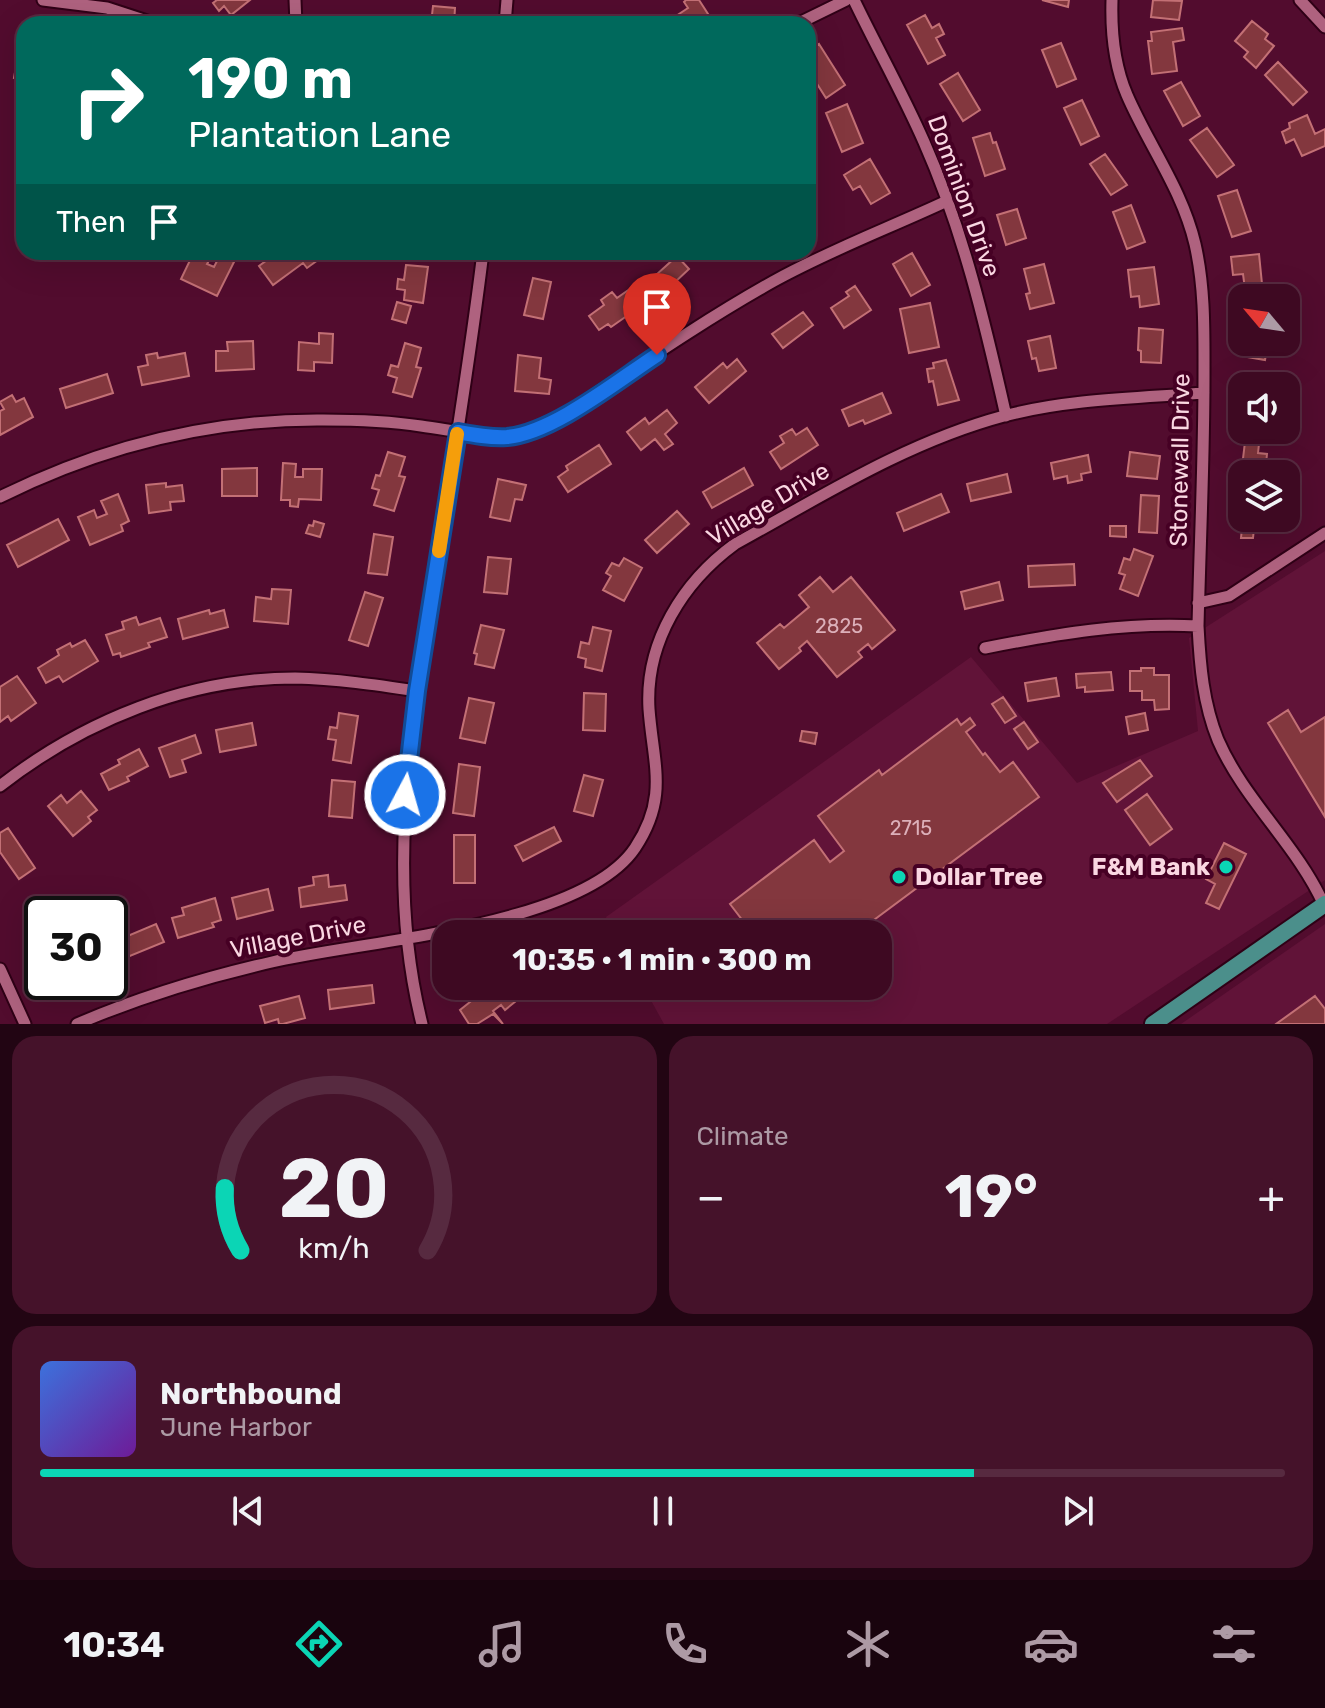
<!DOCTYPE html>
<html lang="en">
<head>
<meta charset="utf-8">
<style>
  :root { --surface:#3e0922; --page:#45122a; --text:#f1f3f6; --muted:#ad9aa5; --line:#572a40; --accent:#0bd5b5 }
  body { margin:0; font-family:Rubik,sans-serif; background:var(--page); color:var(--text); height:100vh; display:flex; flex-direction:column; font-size:30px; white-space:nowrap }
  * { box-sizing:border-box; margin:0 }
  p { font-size:26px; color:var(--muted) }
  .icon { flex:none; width:44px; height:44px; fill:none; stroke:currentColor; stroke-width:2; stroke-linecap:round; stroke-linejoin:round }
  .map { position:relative; height:1024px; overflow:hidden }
  .drawer { display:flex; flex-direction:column; gap:12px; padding:12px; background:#220513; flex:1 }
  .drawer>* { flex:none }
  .hud { position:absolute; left:16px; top:16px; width:800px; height:244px; border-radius:24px; box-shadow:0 8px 32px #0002,0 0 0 2px var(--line); background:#00695c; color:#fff; overflow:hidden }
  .needle { width:52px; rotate:299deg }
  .fabs { position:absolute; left:1228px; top:284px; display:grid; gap:16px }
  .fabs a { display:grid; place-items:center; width:72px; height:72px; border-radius:16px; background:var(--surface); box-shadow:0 8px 32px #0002,0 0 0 2px var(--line); font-size:40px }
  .speed { position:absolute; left:24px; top:896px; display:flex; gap:16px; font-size:40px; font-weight:700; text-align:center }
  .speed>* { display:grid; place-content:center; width:104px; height:104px; border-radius:50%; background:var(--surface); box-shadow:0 8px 32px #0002,0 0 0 2px var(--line); line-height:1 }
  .speed .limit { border:4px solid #111; border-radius:12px; background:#fff; color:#111 }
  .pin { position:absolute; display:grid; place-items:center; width:68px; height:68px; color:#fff; margin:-82px -34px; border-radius:50% 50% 50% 0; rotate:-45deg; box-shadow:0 0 8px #0007 }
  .pin .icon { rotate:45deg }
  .me { position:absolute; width:88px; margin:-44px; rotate:6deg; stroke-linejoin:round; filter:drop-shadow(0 0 6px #0008) }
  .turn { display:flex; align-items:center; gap:28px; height:168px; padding:0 40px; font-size:36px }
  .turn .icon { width:104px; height:104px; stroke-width:2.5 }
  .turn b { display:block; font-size:56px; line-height:68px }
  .then { display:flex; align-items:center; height:76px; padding:0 40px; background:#0003; gap:16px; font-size:30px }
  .big { font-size:60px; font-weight:700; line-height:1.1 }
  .drawer .tile { flex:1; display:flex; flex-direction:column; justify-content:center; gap:12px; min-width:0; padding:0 28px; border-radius:24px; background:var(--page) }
  .drawer .dial { align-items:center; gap:0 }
  .dial svg { height:208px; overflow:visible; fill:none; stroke:var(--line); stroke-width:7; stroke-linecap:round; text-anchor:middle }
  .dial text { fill:var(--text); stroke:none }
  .song { display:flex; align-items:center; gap:24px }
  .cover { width:96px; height:96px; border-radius:12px; background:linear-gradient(135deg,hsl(220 70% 55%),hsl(280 70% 35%)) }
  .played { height:8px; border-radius:4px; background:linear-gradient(90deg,var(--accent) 75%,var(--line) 75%) }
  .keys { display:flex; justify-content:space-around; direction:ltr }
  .heat { display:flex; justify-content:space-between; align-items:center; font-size:44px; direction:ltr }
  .drawer .tiles { flex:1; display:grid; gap:12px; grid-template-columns:1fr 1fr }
  .tile:last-child { grid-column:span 2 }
  .trip { position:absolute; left:432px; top:920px; width:460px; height:80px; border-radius:24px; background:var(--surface); box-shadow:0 8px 32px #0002,0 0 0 2px var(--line); font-weight:700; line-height:80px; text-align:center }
  .tab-bar { display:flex; height:128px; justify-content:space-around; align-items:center; background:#19040e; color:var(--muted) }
  .tab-bar .icon { width:56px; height:56px }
  .tab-bar .on { color:var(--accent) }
  .tab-bar b { font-size:36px; color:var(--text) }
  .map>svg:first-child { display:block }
  .built { fill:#611338 }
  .building { fill:#83373e; stroke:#c37075; stroke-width:2 }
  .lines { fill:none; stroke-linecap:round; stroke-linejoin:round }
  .minor-casing { stroke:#2f0016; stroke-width:15 }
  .primary-casing { stroke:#2f0016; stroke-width:20 }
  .minor { stroke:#af627f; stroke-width:11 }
  .primary { stroke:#4b8f8b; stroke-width:16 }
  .route-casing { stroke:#114b97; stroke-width:20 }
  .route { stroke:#1a73e8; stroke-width:14 }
  .slow { stroke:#f59e0b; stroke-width:14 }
  .poi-dot { fill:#0bd5b5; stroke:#460024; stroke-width:3 }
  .labels { text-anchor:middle; stroke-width:8; stroke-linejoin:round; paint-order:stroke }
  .number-label { font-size:20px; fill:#dcafb9 }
  .street-label { font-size:24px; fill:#fad7e2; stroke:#460024 }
  .poi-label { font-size:24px; font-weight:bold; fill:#fad7e2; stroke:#460024; text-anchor:end }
</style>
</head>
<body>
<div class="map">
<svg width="1325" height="1024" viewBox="0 0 1325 1024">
  <rect width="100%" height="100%" fill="#520c2e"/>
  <path class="built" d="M1325 551V880L1107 1024H664L643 986H878V934H615L606 917 971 657 1077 783 1198 731 1189 638Z
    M1325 924V1024H1181Z"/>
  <path class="building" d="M217 0H250L231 15 224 6 219 11 213 3Z
    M686 0H699L710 17 700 24H664L688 8 684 2Z
    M1042 0H1069L1068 7Z
    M1153 0 1182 1 1179 20 1151 17Z
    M433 6 455 8 454 24H431Z
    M925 15 932 28 939 24 944 34 936 38 945 55 928 64 907 25Z
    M545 16 564 18V24H544Z
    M1252 21 1268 34 1265 39 1274 46 1256 68 1244 57 1248 52 1235 41Z
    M1182 28 1184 40 1173 42 1177 71 1152 74 1148 41H1152L1151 32Z
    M1061 43 1076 79 1057 87 1042 50Z
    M819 44 845 85 826 98 812 76 808 79V51Z
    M17 61 24 62V80L14 78Z
    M1278 62 1307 92 1293 105 1265 75Z
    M958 73 980 110 963 121 940 84Z
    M1181 82 1200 116 1183 126 1164 91Z
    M1082 100 1099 136 1081 145 1064 108Z
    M847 104 863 143 842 152 826 113Z
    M1307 115 1315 134 1325 129V146L1302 156 1294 139 1286 143 1282 132 1290 128 1289 123Z
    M1207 128 1234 165 1217 177 1190 140Z
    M990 133 993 143 996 142 1005 169 985 176 973 138Z
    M1105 154 1127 185 1111 195 1090 164Z
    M870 159 890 193 871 204 860 186 853 190 844 175Z
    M1237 190 1251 231 1232 237 1218 196Z
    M1131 205 1145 242 1127 249 1113 212Z
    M1017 209 1026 238 1006 245 997 215Z
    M194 252 211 257 207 264 214 267 220 255 234 262 217 296 181 279Z
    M278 252H314L318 260 307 268 303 263 273 285 259 266Z
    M912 253 930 285 911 296 893 264Z
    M1259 254 1263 294 1246 297 1243 274 1233 275 1231 257Z
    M677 256 689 269 657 299 645 285Z
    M1044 264 1054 303 1030 309 1026 294 1030 293 1024 269Z
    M406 265 428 267 423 303 404 300 405 290 397 289 398 279 404 280Z
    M1154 267 1159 304 1140 307 1139 296 1131 297 1128 270Z
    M533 278 551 282 543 319 524 315Z
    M855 286 871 310 844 328 831 308 849 296 846 292Z
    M630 289 641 306 611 327 608 324 599 330 589 316 604 305 601 300 612 292 617 298Z
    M397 302 411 306 406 323 392 319Z
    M930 303 939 347 909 353 900 309Z
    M803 312 813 325 783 348 772 334Z
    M1139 328 1163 330 1161 363 1141 362V351L1138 350Z
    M319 333 333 334 332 363 314 362V371L298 370 299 342 319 344Z
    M1050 336 1056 368 1039 371 1036 358 1032 359 1028 341Z
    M253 341 254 369 216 371V351H228L227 342Z
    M1244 342H1268L1265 360 1241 356Z
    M405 343 421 348 416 367 421 368 412 397 393 392 397 378 388 375 391 365 398 367Z
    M157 353 158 358 185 353 189 376 142 385 138 367 148 365 146 355Z
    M518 355 541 358 539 378 551 380 549 394 515 391Z
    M737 359 746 371 709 403 695 387 723 363 727 368Z
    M946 360 959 400 938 405 933 381 929 382 927 369 934 368 933 363Z
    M107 374 113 393 66 408 60 389Z
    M1247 375 1266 378 1265 386H1245Z
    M882 393 891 413 865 424 863 420 849 426 842 410Z
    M12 395 16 402 24 398 33 417 0 435V411L4 409 0 402Z
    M667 410 677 423 665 434 673 444 664 450 655 439 641 450 627 432 645 418 649 424Z
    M807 428 818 445 781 469 770 452 784 443 780 436 792 429 796 435Z
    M1246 434 1260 435 1258 453 1267 454 1265 474H1242V483H1240Z
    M599 445 611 464 568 492 558 477 568 470 566 466Z
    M388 452 405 457 399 476 405 477 394 511 374 505 379 490 372 488 376 475 380 476Z
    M1130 452 1160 456 1157 479 1127 476Z
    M1088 455 1091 472 1081 474 1082 480 1068 483 1067 476 1054 479 1051 463Z
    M283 463 296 464 295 477H303V469H322L321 500 299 499 298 507 290 506V500H281Z
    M257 468V496H222V469Z
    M744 468 753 485 712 508 703 492Z
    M1007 474 1011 492 971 501 967 484Z
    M498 479 526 485 522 500 515 499 510 521 490 517Z
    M166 483V487L182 485 184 501 170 502 171 510 149 513 146 485Z
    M118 494 129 521 121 525 123 531 90 545 78 517 94 510 97 518 107 514 101 501Z
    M941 494 949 512 904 531 897 513Z
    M1141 495 1159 496 1157 533 1139 532Z
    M677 511 689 524 657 553 645 540Z
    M1243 518H1264L1263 529H1254L1253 538H1241Z
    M58 519 69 540 18 567 7 545Z
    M314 521 324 524 320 537 306 533 309 525 313 526Z
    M1110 526H1126V537L1110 536Z
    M374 534 393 537 387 575 368 573Z
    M1134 549 1153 556 1138 596 1120 589 1125 575 1119 573 1124 558 1130 560Z
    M488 557 511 559 507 594 484 592Z
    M624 558 642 568 624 601 603 590 611 576 606 573 612 563 619 566Z
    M1074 564 1075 585 1029 587 1028 566Z
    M820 577 833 592 851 577 895 630 872 649 868 644 858 652 862 657 837 677 807 641 799 648 801 651 779 669 757 643 780 624 784 628 809 607 799 595Z
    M999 582 1003 600 965 609 961 592Z
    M272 589 291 590 288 624 254 621 256 597 271 599Z
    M365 592 383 598 368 646 349 640Z
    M209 610 210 614 224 610 228 627 183 639 178 619Z
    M136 617 139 625 160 618 167 637 148 643 150 647 121 657 120 653 113 655 106 635 124 629 122 622Z
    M481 625 504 630 494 668 475 664 477 654 474 653Z
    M593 627 611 631 602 671 585 667 586 659 578 657 581 642 589 644Z
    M85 640 98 661 63 682 59 676 46 683 38 668 59 655 57 650 70 643 72 647Z
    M1141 668H1154V675H1169V709L1155 710 1154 700H1142V691H1130V671H1141Z
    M1111 672 1113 690 1085 692V687L1077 688 1076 674Z
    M17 676 36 703 11 721 8 716 0 722V687Z
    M1056 678 1059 696 1028 701 1025 683Z
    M584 693 606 694 605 731 583 730Z
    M1003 697 1016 716 1005 723 992 704Z
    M469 698 494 703 485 743 460 738Z
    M1288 710 1301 732 1325 717V817L1268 723Z
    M339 713 358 716 351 763 333 760 336 740 328 739 330 727 337 728Z
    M1145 713 1148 730 1129 734 1126 717Z
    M970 718 975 725 966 732 983 755 985 753 1000 772 1013 762 1039 797 855 934H753L730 904 814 840 830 862 844 851 818 816 879 770 882 775 957 719 961 725Z
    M1024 722 1038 742 1028 749 1014 729Z
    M252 723 256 745 220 752 216 730Z
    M802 731 817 733 815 744 800 741Z
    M195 735 201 753 182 760 186 772 170 777 159 748Z
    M139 749 148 766 127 777 129 781 109 790 101 774 120 764 118 760Z
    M1140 760 1152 776 1117 802 1103 783Z
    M459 764 480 767 474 816 453 813Z
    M584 775 603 780 593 816 574 811Z
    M332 780 355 782 352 818 329 816Z
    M81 791 97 810 88 817 91 821 73 836 48 806 61 795 67 803Z
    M1147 794 1172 829 1150 845 1125 810Z
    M554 827 561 841 523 861 515 846Z
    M8 828 35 868 19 879 0 852V833Z
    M454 835H475V883H454Z
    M1224 843 1246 854 1219 909 1206 903 1215 884 1206 879Z
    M328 875 329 887 345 885 347 900 301 907 299 888 314 885 313 877Z
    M268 889 273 910 237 919 232 898Z
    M215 898 221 920 212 923 214 927 178 938 172 918 184 915 182 908Z
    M156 924 164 942 125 958 118 940Z
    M372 985 374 1003 330 1009 328 990Z
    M494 986H523L526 993 505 1010 501 1005 493 1011 503 1024 493 1014 477 1024H469L460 1010 485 990Z
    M299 996 305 1018 283 1024H279L278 1019 265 1023 260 1006Z
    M1315 996 1325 1009V1024H1276Z"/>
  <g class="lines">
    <g class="minor-casing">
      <path id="minor" d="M43 0 107 8 156 24
        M295 0 296 24
        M854 0C877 48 903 94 924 142 963 230 985 323 1006 416
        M1112 0C1111 32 1114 65 1127 95 1149 146 1182 189 1195 244 1205 288 1204 332 1204 377 1204 460 1200 543 1198 626 1200 665 1203 703 1218 740 1244 800 1297 845 1324 905
        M1300 0 1325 27
        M505 24 507 0
        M797 24 846 0
        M0 497C101 447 210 419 323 420 356 420 388 421 421 426 467 432 507 445 552 423 625 375 697 324 774 281 830 250 889 228 947 201
        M1198 603 1229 596 1325 533
        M985 648C1056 634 1125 622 1198 626
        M0 786C83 721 188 678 295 678 336 679 377 685 417 691
        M0 969 25 1024
        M77 1024C140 997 206 977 272 962 361 941 582 927 635 848 669 797 653 764 649 709 645 642 683 582 735 544 822 496 907 442 1004 416 1068 399 1138 398 1204 393
        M422 1024C386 882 410 738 432 595 450 481 469 367 483 252"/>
    </g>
    <g class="primary-casing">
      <path id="primary" d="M1153 1024 1325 904"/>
    </g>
    <use href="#minor" class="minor"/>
    <use href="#primary" class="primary"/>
  </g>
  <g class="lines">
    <g class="route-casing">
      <path id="route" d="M405 795 417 691 458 432C474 435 490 438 507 437 553 433 617 381 657 355"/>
    </g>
    <use href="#route" class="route"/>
    <path class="slow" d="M439 551 457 434"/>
  </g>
  <g class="poi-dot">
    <circle cx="1226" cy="867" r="8"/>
    <circle cx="899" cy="877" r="8"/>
  </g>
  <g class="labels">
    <g class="number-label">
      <text x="839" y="633">2825</text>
      <text x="911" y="835">2715</text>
    </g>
    <g class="street-label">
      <text transform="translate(964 196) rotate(70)" y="8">Dominion Drive</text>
      <text transform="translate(1180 460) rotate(-89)" y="8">Stonewall Drive</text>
      <text transform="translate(768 504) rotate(-31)" y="8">Village Drive</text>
      <text transform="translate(298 937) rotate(-11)" y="8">Village Drive</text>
    </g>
    <g class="poi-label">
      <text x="1210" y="875">F&amp;M Bank</text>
      <text x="915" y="885" text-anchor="start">Dollar Tree</text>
    </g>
  </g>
</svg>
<div class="fabs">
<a><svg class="needle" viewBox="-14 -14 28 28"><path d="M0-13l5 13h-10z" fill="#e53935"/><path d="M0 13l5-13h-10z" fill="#ad9aa5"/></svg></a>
<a><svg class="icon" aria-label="sound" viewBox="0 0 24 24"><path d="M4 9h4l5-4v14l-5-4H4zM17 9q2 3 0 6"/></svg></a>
<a><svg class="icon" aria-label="layers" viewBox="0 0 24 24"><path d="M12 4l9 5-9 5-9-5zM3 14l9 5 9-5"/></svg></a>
</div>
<div class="speed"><div class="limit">30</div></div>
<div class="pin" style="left:657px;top:355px;background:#d93025"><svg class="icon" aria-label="arrive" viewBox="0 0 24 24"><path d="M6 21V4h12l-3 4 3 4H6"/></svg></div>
<svg class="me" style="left:405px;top:795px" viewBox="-20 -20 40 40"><circle r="17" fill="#1a73e8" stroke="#fff" stroke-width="3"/><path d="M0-11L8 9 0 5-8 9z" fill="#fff"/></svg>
<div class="trip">10:35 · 1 min · 300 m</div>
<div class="hud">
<div class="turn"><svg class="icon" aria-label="right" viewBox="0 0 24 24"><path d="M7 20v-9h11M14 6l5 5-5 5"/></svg><div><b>190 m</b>Plantation Lane</div></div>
<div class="then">Then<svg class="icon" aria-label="arrive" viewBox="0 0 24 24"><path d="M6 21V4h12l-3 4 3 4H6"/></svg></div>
</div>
</div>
<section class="drawer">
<div class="tiles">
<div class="tile dial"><svg viewBox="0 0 100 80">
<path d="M14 69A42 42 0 1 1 86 69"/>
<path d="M14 69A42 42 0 0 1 8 45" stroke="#0bd5b5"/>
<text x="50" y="56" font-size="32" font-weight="700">20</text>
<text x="50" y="72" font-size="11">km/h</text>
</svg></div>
<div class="tile"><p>Climate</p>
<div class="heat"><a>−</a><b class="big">19°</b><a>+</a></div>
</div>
<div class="tile">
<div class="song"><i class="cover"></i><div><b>Northbound</b><p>June Harbor</p></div></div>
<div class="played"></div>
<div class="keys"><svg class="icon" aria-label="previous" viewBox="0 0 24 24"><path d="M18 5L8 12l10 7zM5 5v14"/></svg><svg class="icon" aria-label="pause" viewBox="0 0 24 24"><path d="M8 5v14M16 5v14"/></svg><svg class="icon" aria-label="next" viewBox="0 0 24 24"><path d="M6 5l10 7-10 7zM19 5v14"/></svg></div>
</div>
</div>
</section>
<nav class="tab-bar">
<b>10:34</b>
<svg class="icon on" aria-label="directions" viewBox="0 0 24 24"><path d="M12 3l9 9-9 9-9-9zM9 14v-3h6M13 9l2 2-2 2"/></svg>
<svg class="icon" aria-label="music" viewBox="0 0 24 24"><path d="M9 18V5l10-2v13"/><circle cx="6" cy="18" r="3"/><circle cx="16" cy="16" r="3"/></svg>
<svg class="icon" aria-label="phone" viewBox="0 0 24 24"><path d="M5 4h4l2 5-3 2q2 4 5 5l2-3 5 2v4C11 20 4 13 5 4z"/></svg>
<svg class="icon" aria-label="climate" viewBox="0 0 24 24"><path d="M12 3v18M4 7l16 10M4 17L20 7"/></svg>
<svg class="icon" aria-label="car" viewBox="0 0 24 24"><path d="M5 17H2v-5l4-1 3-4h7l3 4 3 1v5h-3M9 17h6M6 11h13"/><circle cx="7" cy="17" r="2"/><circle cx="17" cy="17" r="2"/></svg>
<svg class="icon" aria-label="filters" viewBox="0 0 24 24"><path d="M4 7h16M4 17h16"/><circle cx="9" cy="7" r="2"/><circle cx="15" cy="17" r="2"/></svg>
</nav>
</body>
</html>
